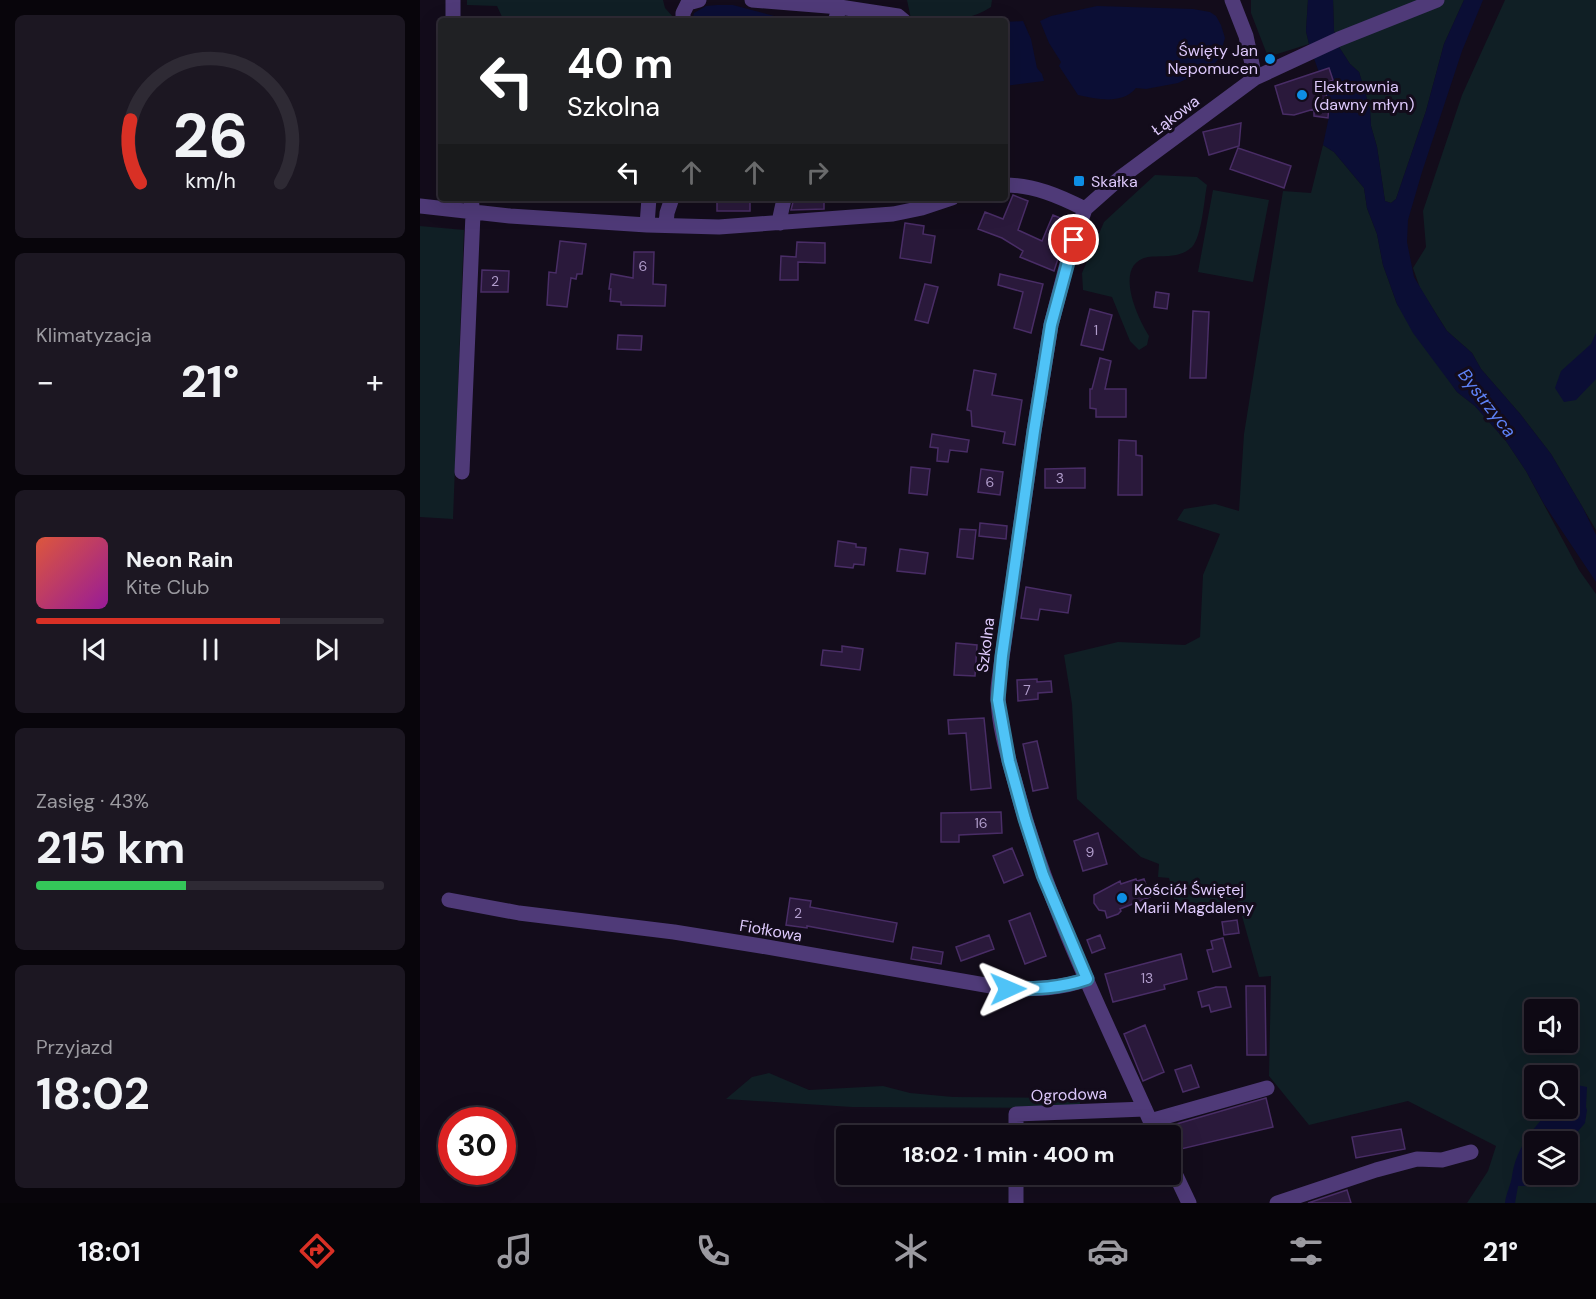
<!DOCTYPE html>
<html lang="pl">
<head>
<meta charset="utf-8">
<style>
  :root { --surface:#0e0914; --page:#1c1722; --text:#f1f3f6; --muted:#9b9aa0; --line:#2e2a34; --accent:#d93025 }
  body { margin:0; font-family:"DM Sans",sans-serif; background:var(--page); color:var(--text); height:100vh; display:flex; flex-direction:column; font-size:22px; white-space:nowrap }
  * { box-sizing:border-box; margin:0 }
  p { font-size:20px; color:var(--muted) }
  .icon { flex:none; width:33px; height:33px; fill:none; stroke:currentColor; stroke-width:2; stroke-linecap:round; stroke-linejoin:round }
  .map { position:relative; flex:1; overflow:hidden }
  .side { display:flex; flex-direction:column; gap:15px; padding:15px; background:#08050b; width:420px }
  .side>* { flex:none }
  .top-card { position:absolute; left:18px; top:18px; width:570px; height:183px; border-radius:6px; box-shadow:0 6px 24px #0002,0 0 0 2px var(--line); background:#202124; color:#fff; overflow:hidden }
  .fabs { position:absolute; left:1104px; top:999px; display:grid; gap:12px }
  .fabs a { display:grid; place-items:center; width:54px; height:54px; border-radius:6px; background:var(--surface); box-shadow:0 6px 24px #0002,0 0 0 2px var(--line); font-size:30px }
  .speed { position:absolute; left:18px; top:1107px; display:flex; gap:12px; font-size:30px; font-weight:700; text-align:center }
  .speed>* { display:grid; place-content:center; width:78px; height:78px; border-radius:50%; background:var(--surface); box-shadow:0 6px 24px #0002,0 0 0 2px var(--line); line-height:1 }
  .speed .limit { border:9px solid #d22; background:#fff; color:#111 }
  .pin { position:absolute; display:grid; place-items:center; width:51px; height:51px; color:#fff; margin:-26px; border:3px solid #fff; border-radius:50%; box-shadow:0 2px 6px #0007 }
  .me { position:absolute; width:66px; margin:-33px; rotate:89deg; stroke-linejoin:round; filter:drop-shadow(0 0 4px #0008) }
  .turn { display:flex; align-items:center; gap:21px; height:126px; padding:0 30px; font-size:27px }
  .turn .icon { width:78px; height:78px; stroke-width:2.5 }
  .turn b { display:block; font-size:42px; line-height:51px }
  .lanes { display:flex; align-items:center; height:57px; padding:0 30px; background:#0003; justify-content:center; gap:30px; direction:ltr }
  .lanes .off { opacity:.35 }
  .big { font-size:45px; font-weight:700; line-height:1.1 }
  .side .widget { flex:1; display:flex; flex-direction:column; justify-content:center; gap:9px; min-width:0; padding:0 21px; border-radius:9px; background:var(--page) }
  .side .dial { align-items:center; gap:0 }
  .dial svg { height:156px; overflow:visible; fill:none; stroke:var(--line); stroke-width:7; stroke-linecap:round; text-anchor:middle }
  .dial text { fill:var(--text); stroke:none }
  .song { display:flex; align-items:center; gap:18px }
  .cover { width:72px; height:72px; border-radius:9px; background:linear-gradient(135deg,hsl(10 70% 55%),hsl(300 70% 35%)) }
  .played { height:6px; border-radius:3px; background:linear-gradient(90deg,var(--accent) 70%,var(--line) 70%) }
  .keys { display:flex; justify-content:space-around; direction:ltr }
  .heat { display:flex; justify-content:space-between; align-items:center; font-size:33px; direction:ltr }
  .charge { height:9px; border-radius:4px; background:linear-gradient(90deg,#34c759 43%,var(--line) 0) }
  .trip { position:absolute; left:416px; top:1125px; width:345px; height:60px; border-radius:6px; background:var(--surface); box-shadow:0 6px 24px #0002,0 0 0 2px var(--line); font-weight:700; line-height:60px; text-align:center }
  .tabs { display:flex; height:96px; justify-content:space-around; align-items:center; background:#060408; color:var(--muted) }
  .tabs .icon { width:42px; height:42px }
  .tabs .active { color:var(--accent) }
  .tabs b { font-size:27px; color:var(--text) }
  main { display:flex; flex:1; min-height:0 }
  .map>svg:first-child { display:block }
  .green { fill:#101f25; fill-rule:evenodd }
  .water { fill:#0b0e35 }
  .building { fill:#2a193b; stroke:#492d66; stroke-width:1.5 }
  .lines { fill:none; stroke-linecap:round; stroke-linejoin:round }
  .minor { stroke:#4f3a78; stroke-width:15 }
  .route-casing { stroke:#337fa1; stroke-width:15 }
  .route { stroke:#4fc3f7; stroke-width:10 }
  .poi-dot { fill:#0d8ee4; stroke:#130c1b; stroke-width:2 }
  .labels { text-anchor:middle; stroke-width:6; stroke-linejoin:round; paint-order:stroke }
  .number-label { font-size:14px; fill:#b19dcc }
  .poi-label { font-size:16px; fill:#dec9fc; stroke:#130c1b; text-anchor:start }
  .street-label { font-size:16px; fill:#dec9fc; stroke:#130c1b }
  .water-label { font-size:18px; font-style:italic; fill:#5e82f6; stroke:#130c1b }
</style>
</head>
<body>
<main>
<section class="side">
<div class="widget dial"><svg viewBox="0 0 100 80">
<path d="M14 69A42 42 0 1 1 86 69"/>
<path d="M14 69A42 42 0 0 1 9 37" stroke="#d93025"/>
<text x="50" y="56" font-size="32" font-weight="700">26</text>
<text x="50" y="72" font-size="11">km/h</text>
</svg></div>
<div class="widget"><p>Klimatyzacja</p>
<div class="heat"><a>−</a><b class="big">21°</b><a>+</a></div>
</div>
<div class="widget">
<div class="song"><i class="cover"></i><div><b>Neon Rain</b><p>Kite Club</p></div></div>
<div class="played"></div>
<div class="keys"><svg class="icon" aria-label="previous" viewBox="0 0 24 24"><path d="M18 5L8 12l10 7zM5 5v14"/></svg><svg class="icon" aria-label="pause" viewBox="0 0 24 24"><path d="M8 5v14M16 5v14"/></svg><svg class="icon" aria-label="next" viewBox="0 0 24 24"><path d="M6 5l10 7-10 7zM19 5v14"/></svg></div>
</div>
<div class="widget"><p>Zasięg · 43%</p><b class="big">215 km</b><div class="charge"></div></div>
<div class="widget"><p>Przyjazd</p><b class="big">18:02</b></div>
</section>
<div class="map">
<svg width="1176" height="1203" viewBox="0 0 1176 1203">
  <rect width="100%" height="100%" fill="#130c1b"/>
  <path class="green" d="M47 0H243L245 8 254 18 238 21H102L83 19 77 6 47 5Z
    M487 0H572L571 7C546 23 519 22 491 19Z
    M831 0H888L886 31 889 44 848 57 831 13Z
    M913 0H1044L1024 44 1006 111 976 199 971 203 965 201 957 147 951 126 950 109 939 72 930 64 919 47 914 31Z
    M1085 0H1176V530L1131 454 1101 415 1061 369 1052 353 1027 331 1000 288 993 268 1006 247 1003 211 1042 95Z
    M903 145 914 152 944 188 947 208 957 234 963 265 977 304 1037 392 1055 406 1086 441 1106 471 1159 570 1176 594V1203H1047L1068 1171 1076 1146 988 1101 889 1125 849 1076 851 976 839 977 817 898 757 911 749 878 738 877 739 864 721 857 657 799 652 704 644 655 698 642 765 645 780 637 783 575 800 534 757 520 764 509 795 504 819 511 824 434 863 191 891 193ZM1114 1010H1148V1042H1114ZM1114 1076H1148V1108H1114ZM1114 1142H1148V1174H1114Z
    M735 175 777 177 787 185C784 200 782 236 772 247 759 259 744 255 728 257 692 264 718 319 729 336L727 345 719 350 710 341 692 297 663 290 662 273 684 222Z
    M793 190 849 200 833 282 778 272Z
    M0 226 44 230 33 519 0 517Z
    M349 1073 389 1090 463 1086 490 1093 533 1097 660 1098V1108L432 1107 306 1099 332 1077Z"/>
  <path class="water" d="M888 0H913L914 31 919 47 930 64 939 72 950 109 951 126 957 147 965 201 971 203 976 199 1006 111 1024 44 1044 0H1063L1042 51 1002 172 988 220 987 242 994 277 1018 317 1027 331 1052 353 1061 369 1101 415 1131 454 1163 508 1176 535V582L1124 504 1106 471 1086 441 1055 406 1037 392 993 333 977 304 963 265 957 234 947 208 944 188 914 152 903 145 911 107 889 44 886 31Z
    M297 5H313L373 21H272L274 13 286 6Z
    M677 6 773 9 790 12 796 16 801 25 805 38 799 58 792 67 758 83 726 89 716 88C702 105 677 99 658 95L639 66 641 62 629 43 620 21 631 16Z
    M603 21 611 39 617 68 622 74 624 81 585 86V22Z
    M1176 333V379L1156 400 1144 402 1135 388 1141 371 1171 344Z
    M1157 1085 1167 1087 1166 1107 1167 1110 1165 1123 1148 1143 1114 1142V1174L1127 1175 1109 1186H1098L1095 1203H1085C1086 1193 1091 1185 1092 1176 1096 1148 1113 1128 1132 1109L1148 1108V1094Z"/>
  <path class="building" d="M909 68 913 80 903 84 909 104 908 118 894 116V109L874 115 863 114 855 86Z
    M821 123 819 146 789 155 783 132Z
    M818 148 871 166 864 188 810 169Z
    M593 195 608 201 598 230 622 241 633 215 650 222 634 271 600 257 603 251 582 238 558 229 565 212 583 219Z
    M297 198H330V211H297Z
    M374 198H404V209L371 210Z
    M485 223 504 226 503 234 515 236 511 263 480 258Z
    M140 241 166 244 162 274H157L156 279 151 278 147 307 127 305 129 272 136 273Z
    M377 242 405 243V263L378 262V280H360L361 256 376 257Z
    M214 252H234L233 284 246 285 245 306 201 305V302L190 301 191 289H189L191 274 213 278Z
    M62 270 89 271 88 292H61Z
    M580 274 623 284 611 333 594 328 603 292 578 285Z
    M505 284 518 287 508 323 495 320Z
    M736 292 749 294 747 309 734 307Z
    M670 309 692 315 683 350 661 345Z
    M773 311 789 312 786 378H770Z
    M198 335 222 336 221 350 197 349Z
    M680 358 691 361 685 389H706V417H676V409L670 408V389H672Z
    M554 370 576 374 572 395 602 400 595 445 583 443 585 432 552 426 551 411 547 410Z
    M512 434 549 440 547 452 530 450 528 462 517 461 518 448 510 447Z
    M699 440 716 441V455L722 456V495H698Z
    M491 467 510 469 507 495 489 493Z
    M665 468V488H625V469Z
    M561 469 583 472 580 495 558 492Z
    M560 523 587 526 586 539 559 536Z
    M540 529 556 530 553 559 537 557Z
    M418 541 436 544V547L446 548 444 565 434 564 433 568 415 566Z
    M480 549 508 553 505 574 477 571Z
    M606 587 651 595 648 613 620 609 618 620 601 618Z
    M536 643 557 645 555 676 534 675Z
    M422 646 443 649 440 670 401 665 403 650 422 652Z
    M617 679V682L631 681 632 692 618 693V699L598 701 597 680Z
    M564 718 571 788 551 790 546 733 529 734 528 720Z
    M617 741 628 788 613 791 603 744Z
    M581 812 582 833 539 835V842H521V813Z
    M678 833 687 864 663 871 654 841Z
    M592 848 603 875 584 883 573 856Z
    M716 879 717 881 724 879 730 897 700 909 701 911 698 914 687 918 685 911 679 910 674 903V895L700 881 701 884Z
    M370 898 391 901 390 907 477 923 473 942 387 926V928L366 925Z
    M610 913 626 956 605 964 589 921Z
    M817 920 819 933 804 935 802 922Z
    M569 935 574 949 541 961 536 947Z
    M680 935 685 948 672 953 667 940Z
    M803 938 811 967 793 972 787 950 793 949 791 941Z
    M493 947 523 952 521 964 491 959Z
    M761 954 767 979 744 985 745 989 693 1002 685 974Z
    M826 986H845L846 1055H827Z
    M796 987H806L811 1007 791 1012 789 1005 782 1007 778 992Z
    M725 1025 744 1072 723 1081 704 1034Z
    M771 1065 779 1087 763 1092 755 1070Z
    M846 1098 853 1127 757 1150 746 1127Z
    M981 1129 985 1149 936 1158 932 1137Z
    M927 1190 931 1203H888Z"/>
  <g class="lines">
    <path class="minor" d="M332 0 420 7 415 21
      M812 0 826 36 835 78
      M420 7 478 16 484 21
      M33 21V0
      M263 21V13L268 3 279 0
      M585 185C614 185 639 196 665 209
      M0 206 90 216 227 225 299 227 473 214 502 208 532 198
      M360 223C359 214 363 208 364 198
      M227 225 229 198
      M246 225 247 213 252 198
      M42 472 53 214 51 198
      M29 900 99 913 254 932 341 946 588 989C615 989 641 989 667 979
      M730 1121 847 1088
      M596 1136V1114L725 1109
      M737 1136C687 1023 630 912 598 793 590 763 579 730 578 699 577 690 579 681 580 672L614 431 631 325 650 252 665 209 700 178 835 78 919 39 1017 0
      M750 1163 769 1203
      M596 1203V1174
      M857 1203 956 1170 997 1159 1022 1160 1051 1152"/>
  </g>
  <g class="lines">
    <g class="route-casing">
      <path id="route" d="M588 989C615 989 641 988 667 979L623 875 605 819 589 761 578 700 582 656 614 431 631 325 654 240"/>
    </g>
    <use href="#route" class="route"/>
  </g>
  <g class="poi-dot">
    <circle cx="850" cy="59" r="6"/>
    <circle cx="882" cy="95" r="6"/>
    <rect x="653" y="175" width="12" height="12" rx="3"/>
    <circle cx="702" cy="898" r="6"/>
  </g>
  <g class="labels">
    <g class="number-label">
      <text x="223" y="271">6</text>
      <text x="75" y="286">2</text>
      <text x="676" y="335">1</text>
      <text x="640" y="483">3</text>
      <text x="570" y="487">6</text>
      <text x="607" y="695">7</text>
      <text x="561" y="828">16</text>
      <text x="670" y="857">9</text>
      <text x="378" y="918">2</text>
      <text x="727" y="983">13</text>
    </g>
    <g class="poi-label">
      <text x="838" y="56" text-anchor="end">Święty Jan<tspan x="838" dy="18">Nepomucen</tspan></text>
      <text x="894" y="92">Elektrownia<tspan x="894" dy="18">(dawny młyn)</tspan></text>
      <text x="671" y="187">Skałka</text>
      <text x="714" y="895">Kościół Świętej<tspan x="714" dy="18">Marii Magdaleny</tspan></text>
    </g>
    <g class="street-label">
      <text transform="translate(755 115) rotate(-37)" y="6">Łąkowa</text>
      <text transform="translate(565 645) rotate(-83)" y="6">Szkolna</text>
      <text transform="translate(351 930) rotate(10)" y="6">Fiołkowa</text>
      <text transform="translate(649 1094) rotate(-2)" y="6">Ogrodowa</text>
    </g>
    <g class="water-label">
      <text transform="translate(1067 403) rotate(52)" y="6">Bystrzyca</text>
    </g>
  </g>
</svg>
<div class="fabs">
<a><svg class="icon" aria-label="sound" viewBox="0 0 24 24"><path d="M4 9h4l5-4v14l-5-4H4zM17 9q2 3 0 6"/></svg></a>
<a><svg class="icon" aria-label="search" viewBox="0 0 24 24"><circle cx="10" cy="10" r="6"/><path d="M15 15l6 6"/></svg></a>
<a><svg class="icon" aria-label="layers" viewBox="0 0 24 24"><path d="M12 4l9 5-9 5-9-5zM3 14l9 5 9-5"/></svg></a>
</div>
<div class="speed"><div class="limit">30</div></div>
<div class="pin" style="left:654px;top:240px;background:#d93025"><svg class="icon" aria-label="arrive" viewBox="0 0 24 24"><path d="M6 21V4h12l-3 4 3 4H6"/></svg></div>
<svg class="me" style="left:588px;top:989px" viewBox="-20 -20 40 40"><path d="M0-17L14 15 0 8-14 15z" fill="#4fc3f7" stroke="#fff" stroke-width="4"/></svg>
<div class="trip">18:02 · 1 min · 400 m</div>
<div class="top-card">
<div class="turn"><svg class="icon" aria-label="left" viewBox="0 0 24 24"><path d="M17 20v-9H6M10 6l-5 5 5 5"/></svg><div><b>40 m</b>Szkolna</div></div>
<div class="lanes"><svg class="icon" aria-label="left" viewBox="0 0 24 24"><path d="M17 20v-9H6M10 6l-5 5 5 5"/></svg><svg class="icon off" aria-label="ahead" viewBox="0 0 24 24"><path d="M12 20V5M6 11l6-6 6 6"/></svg><svg class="icon off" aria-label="ahead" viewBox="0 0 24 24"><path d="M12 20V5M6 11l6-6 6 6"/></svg><svg class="icon off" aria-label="right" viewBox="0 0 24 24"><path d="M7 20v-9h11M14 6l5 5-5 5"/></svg></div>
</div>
</div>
</main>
<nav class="tabs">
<b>18:01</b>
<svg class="icon active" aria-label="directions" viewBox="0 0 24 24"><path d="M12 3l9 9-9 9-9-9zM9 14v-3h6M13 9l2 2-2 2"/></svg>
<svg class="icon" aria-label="music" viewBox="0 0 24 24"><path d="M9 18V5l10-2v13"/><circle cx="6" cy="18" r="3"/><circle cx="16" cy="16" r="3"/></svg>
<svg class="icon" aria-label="phone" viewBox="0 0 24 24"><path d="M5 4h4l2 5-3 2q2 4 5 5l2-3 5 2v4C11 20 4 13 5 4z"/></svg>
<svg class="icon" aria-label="climate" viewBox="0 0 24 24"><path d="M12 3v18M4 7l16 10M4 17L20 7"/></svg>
<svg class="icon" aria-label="car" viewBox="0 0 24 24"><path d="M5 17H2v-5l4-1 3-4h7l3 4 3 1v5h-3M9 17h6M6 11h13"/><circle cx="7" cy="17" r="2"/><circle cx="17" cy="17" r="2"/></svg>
<svg class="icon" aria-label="filters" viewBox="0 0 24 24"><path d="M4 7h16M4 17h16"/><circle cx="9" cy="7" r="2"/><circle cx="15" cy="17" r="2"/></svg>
<b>21°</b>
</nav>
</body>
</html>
